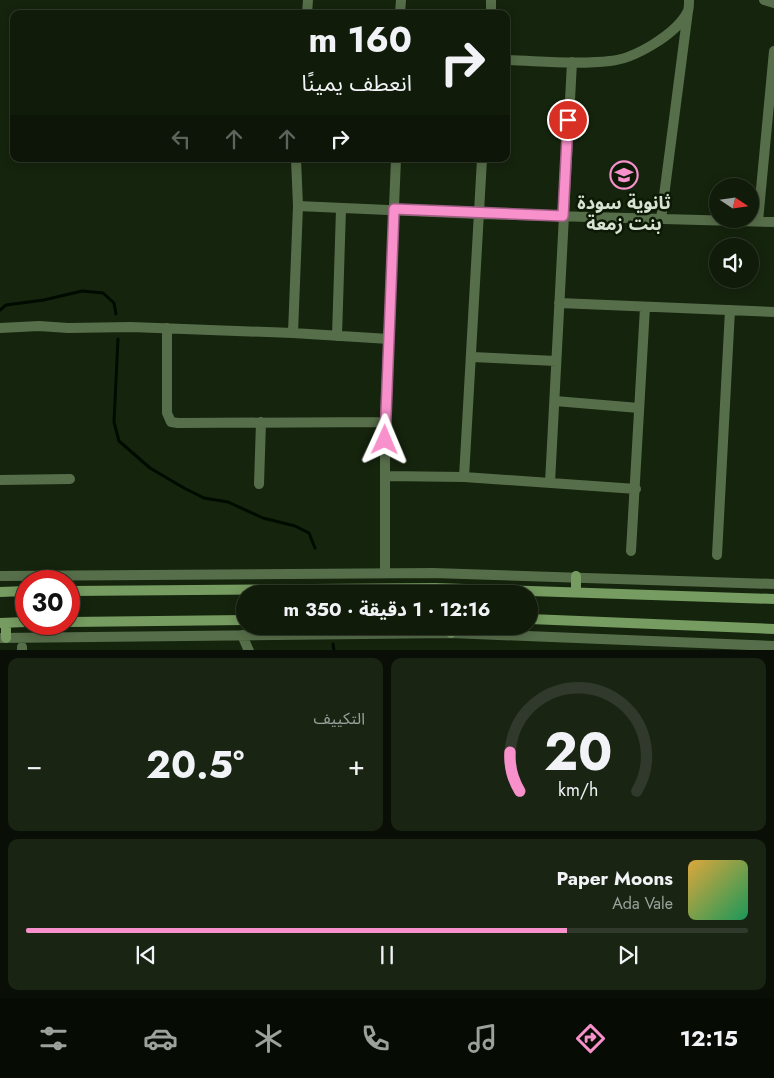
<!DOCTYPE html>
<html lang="ar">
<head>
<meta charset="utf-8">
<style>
  :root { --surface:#101b0a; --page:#192413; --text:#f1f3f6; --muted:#9ca19c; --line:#30392b; --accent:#f890cc }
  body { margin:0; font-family:Jost,"Noto Sans Arabic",sans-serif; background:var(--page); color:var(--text); direction:rtl; height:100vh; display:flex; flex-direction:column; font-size:19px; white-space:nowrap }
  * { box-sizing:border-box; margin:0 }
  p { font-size:16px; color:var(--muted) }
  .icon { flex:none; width:28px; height:28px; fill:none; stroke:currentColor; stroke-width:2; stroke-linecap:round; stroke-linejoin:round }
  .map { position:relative; height:650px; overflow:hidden; direction:ltr }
  .details { display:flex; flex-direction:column; gap:8px; padding:8px; background:#090f06; flex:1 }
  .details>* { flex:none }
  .banner { position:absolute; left:10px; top:10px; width:500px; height:152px; border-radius:10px; box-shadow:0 2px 12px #0003,0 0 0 1px var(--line); direction:rtl; background:#101b0a; color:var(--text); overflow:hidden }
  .needle { width:32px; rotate:103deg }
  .tools { position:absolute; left:709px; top:178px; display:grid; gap:10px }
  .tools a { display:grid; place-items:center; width:50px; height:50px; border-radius:50%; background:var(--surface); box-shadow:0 2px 12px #0003,0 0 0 1px var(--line); font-size:25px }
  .speed { position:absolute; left:15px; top:570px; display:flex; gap:10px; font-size:25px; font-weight:700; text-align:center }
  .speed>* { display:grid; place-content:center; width:65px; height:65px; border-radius:50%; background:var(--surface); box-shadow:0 2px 12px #0003,0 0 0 1px var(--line); line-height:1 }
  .speed .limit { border:8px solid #d22; background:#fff; color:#111 }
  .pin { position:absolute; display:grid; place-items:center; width:42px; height:42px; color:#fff; margin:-21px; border:2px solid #fff; border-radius:50%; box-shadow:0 1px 5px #0007 }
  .me { position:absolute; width:55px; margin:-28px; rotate:1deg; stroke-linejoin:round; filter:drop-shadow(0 0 4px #0008) }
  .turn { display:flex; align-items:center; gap:18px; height:105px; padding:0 15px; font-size:22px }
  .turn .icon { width:65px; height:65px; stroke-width:2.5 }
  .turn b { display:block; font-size:35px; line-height:42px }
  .lanes { display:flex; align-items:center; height:48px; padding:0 15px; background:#0003; justify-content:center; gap:25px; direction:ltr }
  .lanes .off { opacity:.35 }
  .big { font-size:38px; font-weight:700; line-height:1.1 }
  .details .card { flex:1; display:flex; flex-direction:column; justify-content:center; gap:8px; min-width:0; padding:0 18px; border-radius:10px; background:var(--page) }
  .details .dial { align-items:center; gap:0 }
  .dial svg { height:130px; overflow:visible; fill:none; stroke:var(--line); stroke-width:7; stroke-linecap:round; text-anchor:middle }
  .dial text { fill:var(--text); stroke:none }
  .song { display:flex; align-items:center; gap:15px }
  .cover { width:60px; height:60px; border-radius:8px; background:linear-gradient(135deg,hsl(40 70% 55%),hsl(150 70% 35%)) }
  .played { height:5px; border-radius:2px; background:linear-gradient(90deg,var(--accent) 75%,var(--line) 75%) }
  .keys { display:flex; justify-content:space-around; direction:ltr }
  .heat { display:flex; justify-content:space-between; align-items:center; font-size:28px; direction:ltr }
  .details .tiles { flex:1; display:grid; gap:8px; grid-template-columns:1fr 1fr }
  .card:last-child { grid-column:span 2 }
  .trip { position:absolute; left:236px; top:585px; width:302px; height:50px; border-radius:25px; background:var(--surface); box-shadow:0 2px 12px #0003,0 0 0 1px var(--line); font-weight:700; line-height:50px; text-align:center; direction:rtl }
  .dock { display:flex; height:80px; justify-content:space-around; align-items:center; background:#060b04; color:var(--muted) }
  .dock .icon { width:35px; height:35px }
  .dock .selected { color:var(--accent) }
  .dock b { font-size:22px; color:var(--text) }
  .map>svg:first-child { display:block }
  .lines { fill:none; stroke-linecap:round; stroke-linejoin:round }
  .stream { stroke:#000b00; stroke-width:3 }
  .street { stroke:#576e4a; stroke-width:10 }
  .secondary { stroke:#769c61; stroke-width:10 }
  .route-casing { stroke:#a15e85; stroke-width:12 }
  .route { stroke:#f890cc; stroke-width:9 }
  .labels { text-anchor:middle; stroke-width:5; stroke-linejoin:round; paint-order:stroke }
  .poi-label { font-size:18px; font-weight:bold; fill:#d8e2d3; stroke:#0c1a05 }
</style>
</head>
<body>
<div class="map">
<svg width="774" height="651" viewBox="0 0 774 651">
  <rect width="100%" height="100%" fill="#15240d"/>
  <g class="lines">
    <path class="stream" d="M0 310 6 305 44 300 82 291 103 293 114 303 116 314
      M118 339 114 422 119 441 150 468 184 488 204 498 228 502 263 518 295 526 309 533 315 548
      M333 644 334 651"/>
    <path class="street" d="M764 0 774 3
      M307 14 308 0
      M400 14 401 0
      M491 14V0
      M506 60C540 61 576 65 610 61 634 59 677 34 688 11 689 8 689 3 689 0
      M298 206 478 214 774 222
      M661 219 688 11
      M758 221 774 51
      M559 303 774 312
      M0 328 39 326 68 328 131 327 293 333 389 339
      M167 328V413L171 422 178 423 385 422
      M293 333 298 206 296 159
      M337 336 341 209
      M472 357 556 361
      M555 401 639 408
      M385 476 464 477 636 489
      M464 477 482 159
      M0 480 70 479
      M550 483 572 62
      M259 484 261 422
      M631 551 645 307
      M717 555 730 310
      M385 572V422L396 159
      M0 576 433 573 774 584
      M242 635 249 651
      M0 638 451 633 774 646
      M22 647V651"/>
    <path class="secondary" d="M69 591 435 588 774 599
      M0 592 26 591
      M576 592V576
      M530 619 774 629
      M69 622 245 620
      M0 623 26 622
      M6 623V638
      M451 633V626"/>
  </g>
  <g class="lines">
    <g class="route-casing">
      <path id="route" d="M385 440 394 209 563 216 568 120"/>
    </g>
    <use href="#route" class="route"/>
  </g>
  <defs>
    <g id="school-ring" transform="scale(1.4375)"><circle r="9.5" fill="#0c1a05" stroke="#f890cc" stroke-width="1.5"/><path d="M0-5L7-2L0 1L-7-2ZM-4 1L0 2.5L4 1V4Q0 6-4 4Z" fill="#f890cc"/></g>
  </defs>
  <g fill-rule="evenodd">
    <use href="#school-ring" x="624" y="175"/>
  </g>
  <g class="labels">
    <g class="poi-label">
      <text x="624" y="209">ثانوية سودة<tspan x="624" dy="21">بنت زمعة</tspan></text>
    </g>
  </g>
</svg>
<div class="tools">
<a><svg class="needle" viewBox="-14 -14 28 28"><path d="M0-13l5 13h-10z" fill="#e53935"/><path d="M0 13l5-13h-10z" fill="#9ca19c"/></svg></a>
<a><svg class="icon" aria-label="sound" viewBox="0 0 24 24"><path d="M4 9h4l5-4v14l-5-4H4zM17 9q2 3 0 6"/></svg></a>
</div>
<div class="speed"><div class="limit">30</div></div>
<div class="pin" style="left:568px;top:120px;background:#d93025"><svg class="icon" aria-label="arrive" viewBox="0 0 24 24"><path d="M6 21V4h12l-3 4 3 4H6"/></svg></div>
<svg class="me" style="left:385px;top:440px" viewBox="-20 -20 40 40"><path d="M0-17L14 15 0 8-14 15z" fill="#f890cc" stroke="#fff" stroke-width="4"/></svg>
<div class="trip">12:16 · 1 دقيقة · 350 m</div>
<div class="banner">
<div class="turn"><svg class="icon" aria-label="right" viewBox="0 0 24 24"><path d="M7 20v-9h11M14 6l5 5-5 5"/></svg><div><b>160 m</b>انعطف يمينًا</div></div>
<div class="lanes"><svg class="icon off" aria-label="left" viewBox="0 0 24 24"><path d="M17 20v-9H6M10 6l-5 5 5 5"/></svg><svg class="icon off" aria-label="ahead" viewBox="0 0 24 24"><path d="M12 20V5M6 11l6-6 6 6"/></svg><svg class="icon off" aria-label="ahead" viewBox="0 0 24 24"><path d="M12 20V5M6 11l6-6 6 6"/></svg><svg class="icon" aria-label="right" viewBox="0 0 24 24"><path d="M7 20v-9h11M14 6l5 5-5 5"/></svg></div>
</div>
</div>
<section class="details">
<div class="tiles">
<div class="card dial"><svg viewBox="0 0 100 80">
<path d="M14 69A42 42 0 1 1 86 69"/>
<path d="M14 69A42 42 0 0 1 8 45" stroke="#f890cc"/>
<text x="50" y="56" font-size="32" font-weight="700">20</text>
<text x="50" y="72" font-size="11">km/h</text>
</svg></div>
<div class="card"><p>التكييف</p>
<div class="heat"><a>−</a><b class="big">20.5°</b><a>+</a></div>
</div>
<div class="card">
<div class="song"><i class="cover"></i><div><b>Paper Moons</b><p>Ada Vale</p></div></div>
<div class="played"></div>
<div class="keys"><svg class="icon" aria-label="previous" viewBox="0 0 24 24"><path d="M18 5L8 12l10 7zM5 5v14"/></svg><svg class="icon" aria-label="pause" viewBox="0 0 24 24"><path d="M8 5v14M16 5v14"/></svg><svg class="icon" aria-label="next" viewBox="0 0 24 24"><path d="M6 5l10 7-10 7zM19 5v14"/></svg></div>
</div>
</div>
</section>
<nav class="dock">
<b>12:15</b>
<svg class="icon selected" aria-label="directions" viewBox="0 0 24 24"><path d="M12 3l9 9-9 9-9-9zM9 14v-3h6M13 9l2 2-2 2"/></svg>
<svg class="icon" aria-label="music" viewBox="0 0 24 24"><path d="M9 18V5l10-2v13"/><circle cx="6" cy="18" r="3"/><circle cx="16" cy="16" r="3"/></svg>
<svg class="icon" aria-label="phone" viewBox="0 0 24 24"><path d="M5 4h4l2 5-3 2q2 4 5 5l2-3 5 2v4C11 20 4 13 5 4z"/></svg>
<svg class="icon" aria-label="climate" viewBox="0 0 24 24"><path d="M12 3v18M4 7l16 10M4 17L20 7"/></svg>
<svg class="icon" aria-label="car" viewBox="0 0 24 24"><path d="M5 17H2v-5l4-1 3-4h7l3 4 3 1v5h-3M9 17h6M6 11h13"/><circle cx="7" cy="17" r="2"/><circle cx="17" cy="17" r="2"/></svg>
<svg class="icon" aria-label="filters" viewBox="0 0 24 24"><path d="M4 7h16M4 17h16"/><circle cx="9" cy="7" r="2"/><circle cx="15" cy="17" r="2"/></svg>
</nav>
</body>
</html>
